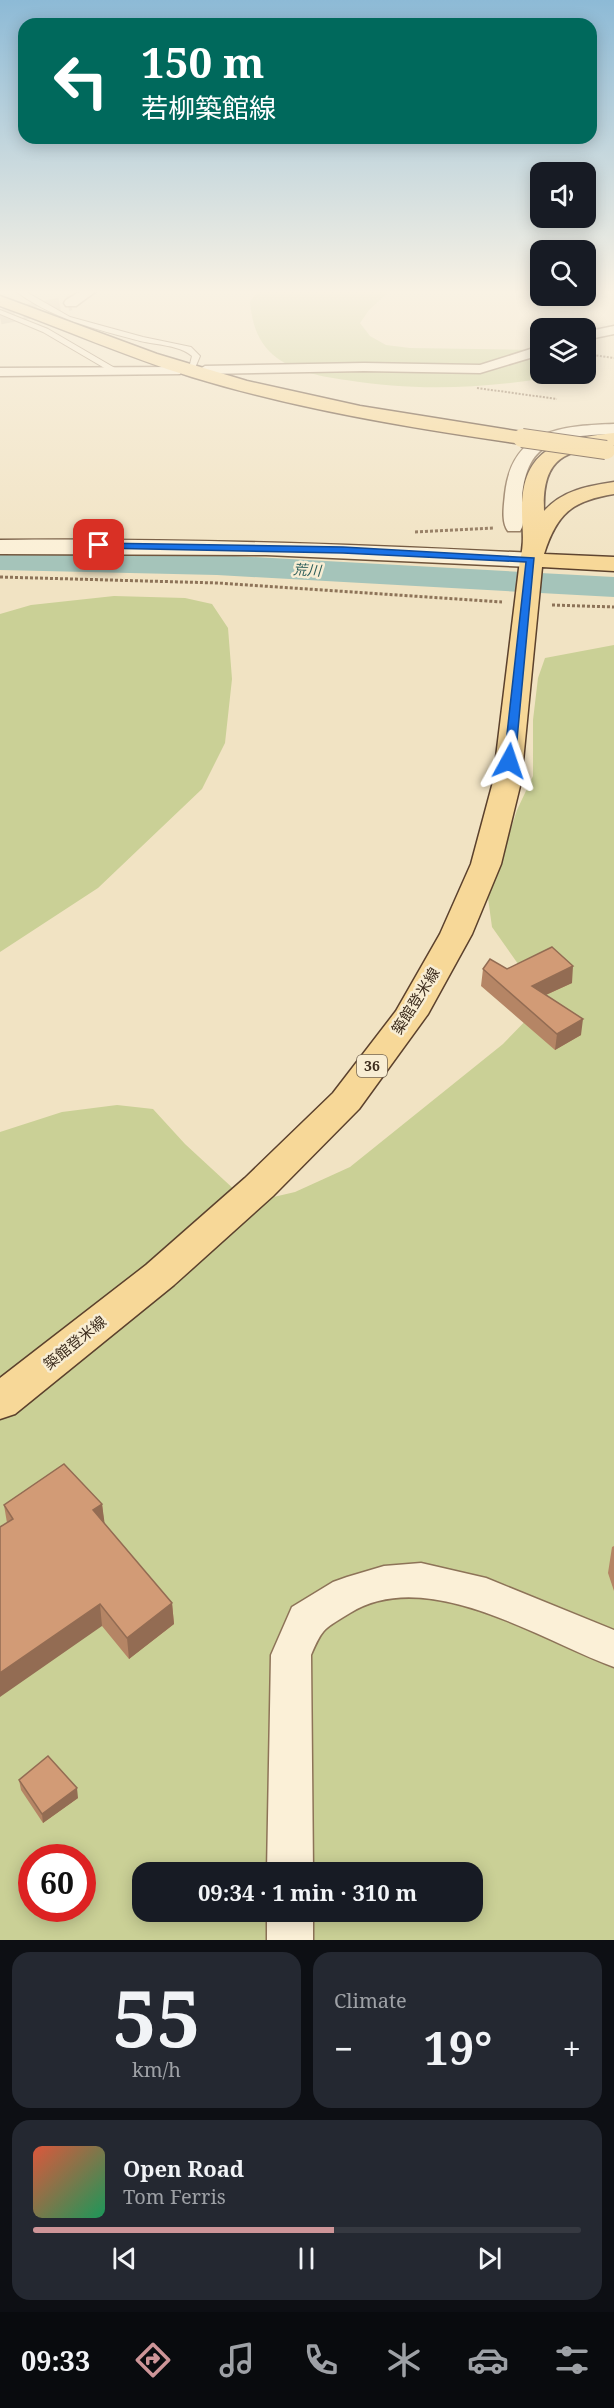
<!DOCTYPE html>
<html lang="en">
<head>
<meta charset="utf-8">
<style>
  :root { --surface:#171b24; --page:#242831; --text:#f1f3f6; --muted:#9ea1a6; --line:#363941; --accent:#cd9598 }
  body { margin:0; font-family:"Noto Serif","Noto Sans JP",serif; background:var(--page); color:var(--text); height:100vh; display:flex; flex-direction:column; font-size:22px; white-space:nowrap }
  * { box-sizing:border-box; margin:0 }
  p { font-size:20px; color:var(--muted) }
  .icon { flex:none; width:33px; height:33px; fill:none; stroke:currentColor; stroke-width:2; stroke-linecap:round; stroke-linejoin:round }
  .map { position:relative; height:1940px; overflow:hidden }
  .details { display:flex; flex-direction:column; gap:12px; padding:12px; background:#0d0f14; flex:1 }
  .details>* { flex:none }
  .banner { position:absolute; left:18px; top:18px; width:579px; height:126px; border-radius:18px; box-shadow:0 3px 15px #0003; background:#00695c; color:#fff; overflow:hidden }
  .buttons { position:absolute; left:530px; top:162px; display:grid; gap:12px }
  .buttons a { display:grid; place-items:center; width:66px; height:66px; border-radius:12px; background:var(--surface); box-shadow:0 3px 15px #0003; font-size:30px }
  .speed { position:absolute; left:18px; top:1844px; display:flex; gap:12px; font-size:30px; font-weight:700; text-align:center }
  .speed>* { display:grid; place-content:center; width:78px; height:78px; border-radius:50%; background:var(--surface); box-shadow:0 3px 15px #0003; line-height:1 }
  .speed .limit { border:9px solid #d22; background:#fff; color:#111 }
  .pin { position:absolute; display:grid; place-items:center; width:51px; height:51px; color:#fff; margin:-26px; border-radius:12px; box-shadow:0 3px 9px #0006 }
  .me { position:absolute; width:66px; margin:-33px; rotate:5deg; stroke-linejoin:round; filter:drop-shadow(0 0 4px #0008) }
  .turn { display:flex; align-items:center; gap:21px; height:126px; padding:0 24px; font-size:27px }
  .turn .icon { width:78px; height:78px; stroke-width:2.5 }
  .turn b { display:block; font-size:42px; line-height:51px }
  .big { font-size:45px; font-weight:700; line-height:1.1 }
  .details .widget { flex:1; display:flex; flex-direction:column; justify-content:center; gap:9px; min-width:0; padding:0 21px; border-radius:18px; background:var(--page) }
  .details .dial { align-items:center; gap:0 }
  .dial b { font-size:78px; line-height:1 }
  .song { display:flex; align-items:center; gap:18px }
  .cover { width:72px; height:72px; border-radius:9px; background:linear-gradient(135deg,hsl(10 70% 55%),hsl(150 70% 35%)) }
  .played { height:6px; border-radius:3px; background:linear-gradient(90deg,var(--accent) 55%,var(--line) 55%) }
  .keys { display:flex; justify-content:space-around; direction:ltr }
  .heat { display:flex; justify-content:space-between; align-items:center; font-size:33px; direction:ltr }
  .details .tiles { flex:1; display:grid; gap:12px; grid-template-columns:1fr 1fr }
  .widget:last-child { grid-column:span 2 }
  .trip { position:absolute; left:132px; top:1862px; width:351px; height:60px; border-radius:18px; background:var(--surface); box-shadow:0 3px 15px #0003; font-weight:700; line-height:60px; text-align:center }
  .dock { display:flex; height:96px; justify-content:space-around; align-items:center; background:#090b0e; color:var(--muted) }
  .dock .icon { width:42px; height:42px }
  .dock .on { color:var(--accent) }
  .dock b { font-size:27px; color:var(--text) }
  .map>svg:first-child { display:block }
  .green { fill:#cad096; fill-rule:evenodd }
  .lines { fill:none; stroke-linecap:round; stroke-linejoin:round }
  .river { fill:#a5c4ba; fill-rule:evenodd }
  .street-tunnel { stroke:#cdbea2; stroke-width:15; stroke-dasharray:15 8; stroke-linecap:butt }
  .lane-casing { stroke:#8d7358; stroke-width:2 }
  .street-casing { stroke:#8d7358; stroke-width:3 }
  .secondary-casing { stroke:#6f543b; stroke-width:3 }
  .primary-casing { stroke:#5b412d; stroke-width:3 }
  .path-far1 { stroke:#8d7358; stroke-width:2; stroke-dasharray:2 1.5; stroke-linecap:butt }
  .path { stroke:#8d7358; stroke-width:3; stroke-dasharray:3 2; stroke-linecap:butt }
  .lane { fill:#fbf0d7; fill-rule:evenodd }
  .street { fill:#fbf0d7; fill-rule:evenodd }
  .secondary { fill:#fbf0d7; fill-rule:evenodd }
  .primary { fill:#f7d898; fill-rule:evenodd }
  .primary-bridge-casing { stroke:#5b412d; stroke-width:20; stroke-linecap:butt }
  .primary-bridge { stroke:#f7d898; stroke-width:18 }
  .wall { fill:#b58565 }
  .shaded-wall { fill:#936c53 }
  .building { fill:#d29b76; stroke:#936c53; stroke-width:1.5 }
  .route { fill:#1a73e8; stroke:#114b97; stroke-width:1.5 }
  .labels { text-anchor:middle; stroke-width:5; stroke-linejoin:round; paint-order:stroke }
  .far-water-label { font-size:14px; font-style:italic; fill:#2b5d59; stroke:#f8edd3 }
  .shield { fill:#f8edd3; stroke:#746654; stroke-width:1.5 }
  .shield-label { font-size:14px; font-weight:bold; fill:#3c2c1d }
  .street-label { font-size:15px; fill:#3c2c1d; stroke:#f8edd3 }
</style>
</head>
<body>
<div class="map">
<svg width="614" height="1940" viewBox="0 0 614 1940">
  <rect width="100%" height="100%" fill="#f1e3c3"/>
  <path class="green" d="M259 289H392L369 310 360 323 370 336 386 345 410 348 540 350V374H574C495 387 426 393 346 380 324 377 296 372 277 358 258 344 252 324 250 302Z
    M114 596 185 598 212 604 228 628 232 679 225 743 202 789 98 888 0 952V614L31 605Z
    M614 645V1940H0V1132L62 1112 117 1105 153 1109 185 1144 237 1192 265 1199 295 1192 350 1167 503 1044 538 1008 533 985 492 927 488 898 517 810 533 776V720L538 678 545 658ZM32 1857H82V1908H32ZM142 1872H472V1911H142Z"/>
  <g class="lines">
    <path class="river" d="M0 550 217 555 614 577V597L217 575 0 570Z"/>
    <path class="street-tunnel" d="M0 317 71 303"/>
    <g class="lane-casing">
      <path id="lane" d="M13 289H21L70 317 143 337 191 347 200 356 195 368H189L192 356C179 345 157 345 140 341 96 329 49 318 13 289Z
        M0 310 48 329 120 371 113 373 43 332 0 314Z"/>
    </g>
    <g class="street-casing">
      <path id="street" d="M84 289H99L76 306H66L64 303 66 300Z
        M614 326V334L585 340V332Z
        M540 346V355L480 373 364 371 205 374 198 370 205 366 364 363 480 365Z
        M175 367 180 368 182 371 180 374 0 376V368Z
        M614 424V434C563 436 526 437 522 499 522 508 526 523 520 531H508C501 522 504 505 505 494 512 429 561 426 614 424Z
        M421 1563 486 1578 614 1630V1667C540 1640 427 1565 350 1613 324 1629 323 1627 311 1655L313 1872H267L271 1655 292 1607 333 1582 347 1577 384 1566Z
        M267 1911H313V1940H267Z"/>
    </g>
    <g class="secondary-casing">
      <path id="secondary" d="M0 540C177 538 354 544 531 553L539 555 542 560 539 565 531 567 266 555 0 554Z"/>
    </g>
    <g class="primary-casing">
      <path id="primary" d="M0 296 157 354 247 381 360 406 522 432 529 434 532 438 529 442 522 444C411 428 300 410 192 377 127 357 64 329 0 306Z
        M614 433V445C566 450 542 456 544 511 563 490 588 486 614 482V494C572 501 557 513 544 554L614 557V571L542 567 521 782 501 864 472 934 428 1014 359 1109 273 1196 174 1285 15 1414 0 1419V1378L146 1265 245 1178 333 1093 396 1011 440 934 471 864 493 782 520 560C525 543 522 528 522 510 522 447 560 439 614 433Z"/>
    </g>
    <path class="path-far1" d="M586 354 614 358
      M477 388 557 399"/>
    <path class="path" d="M415 532 494 528
      M0 577 218 583 502 602
      M552 605 614 607"/>
    <use href="#lane" class="lane"/>
    <use href="#street" class="street"/>
    <use href="#secondary" class="secondary"/>
    <use href="#primary" class="primary"/>
    <g class="primary-bridge-casing">
      <path id="primary-bridge" d="M522 438 606 450"/>
    </g>
    <use href="#primary-bridge" class="primary-bridge"/>
  </g>
  <path class="wall" d="M483 969H507L572 983 546 995 581 1035 555 1050 481 986Z
    M102 1504 104 1523 172 1603 174 1624 129 1659 102 1626 7 1523 4 1505Z
    M614 1546V1591L608 1573 612 1547Z
    M19 1780 78 1798 43 1823 21 1790Z"/>
  <path class="shaded-wall" d="M573 966 572 983 530 1002 532 986Z
    M583 1019 581 1035 555 1050 557 1034Z
    M102 1504 105 1526 93 1510Z
    M172 1603 174 1624 129 1659 127 1638Z
    M100 1604 102 1626 0 1697V1673Z
    M77 1788 78 1798 43 1823 42 1814Z"/>
  <path class="building" d="M552 947 573 966 532 986 583 1019 557 1034 483 969 490 959 507 969Z
    M64 1464 102 1504 93 1510 172 1603 127 1638 100 1604 0 1673V1527L13 1519 4 1505Z
    M48 1756 77 1788 42 1814 19 1780Z"/>
  <linearGradient id="sky" x2="0" y2="1"><stop stop-color="#8dbad6"/><stop offset="0.52" stop-color="#f9f2e4"/><stop offset="1" stop-color="#f9f2e4" stop-opacity="0"/></linearGradient>
  <rect width="614" height="561" fill="url(#sky)"/>
  <path class="route" d="M96 543 343 547 534 558 515 761 509 765 504 761 526 562 343 553 99 548 96 547Z"/>
  <g class="labels">
    <g class="far-water-label">
      <text transform="translate(307 570) rotate(3)" y="5">荒川</text>
    </g>
    <rect class="shield" x="357" y="1055" width="30" height="22" rx="4.5"/>
    <g class="shield-label">
      <text x="372" y="1071">36</text>
    </g>
    <g class="street-label">
      <text transform="translate(416 1001) rotate(-58)" y="5">築館登米線</text>
      <text transform="translate(75 1343) rotate(-39)" y="5">築館登米線</text>
    </g>
  </g>
</svg>
<div class="buttons">
<a><svg class="icon" aria-label="sound" viewBox="0 0 24 24"><path d="M4 9h4l5-4v14l-5-4H4zM17 9q2 3 0 6"/></svg></a>
<a><svg class="icon" aria-label="search" viewBox="0 0 24 24"><circle cx="10" cy="10" r="6"/><path d="M15 15l6 6"/></svg></a>
<a><svg class="icon" aria-label="layers" viewBox="0 0 24 24"><path d="M12 4l9 5-9 5-9-5zM3 14l9 5 9-5"/></svg></a>
</div>
<div class="speed"><div class="limit">60</div></div>
<div class="pin" style="left:99px;top:545px;background:#d93025"><svg class="icon" aria-label="arrive" viewBox="0 0 24 24"><path d="M6 21V4h12l-3 4 3 4H6"/></svg></div>
<svg class="me" style="left:509px;top:761px" viewBox="-20 -20 40 40"><path d="M0-17L14 15 0 8-14 15z" fill="#1a73e8" stroke="#fff" stroke-width="4"/></svg>
<div class="trip">09:34 · 1 min · 310 m</div>
<div class="banner">
<div class="turn"><svg class="icon" aria-label="left" viewBox="0 0 24 24"><path d="M17 20v-9H6M10 6l-5 5 5 5"/></svg><div><b>150 m</b>若柳築館線</div></div>
</div>
</div>
<section class="details">
<div class="tiles">
<div class="widget dial"><b>55</b><p>km/h</p></div>
<div class="widget"><p>Climate</p>
<div class="heat"><a>−</a><b class="big">19°</b><a>+</a></div>
</div>
<div class="widget">
<div class="song"><i class="cover"></i><div><b>Open Road</b><p>Tom Ferris</p></div></div>
<div class="played"></div>
<div class="keys"><svg class="icon" aria-label="previous" viewBox="0 0 24 24"><path d="M18 5L8 12l10 7zM5 5v14"/></svg><svg class="icon" aria-label="pause" viewBox="0 0 24 24"><path d="M8 5v14M16 5v14"/></svg><svg class="icon" aria-label="next" viewBox="0 0 24 24"><path d="M6 5l10 7-10 7zM19 5v14"/></svg></div>
</div>
</div>
</section>
<nav class="dock">
<b>09:33</b>
<svg class="icon on" aria-label="directions" viewBox="0 0 24 24"><path d="M12 3l9 9-9 9-9-9zM9 14v-3h6M13 9l2 2-2 2"/></svg>
<svg class="icon" aria-label="music" viewBox="0 0 24 24"><path d="M9 18V5l10-2v13"/><circle cx="6" cy="18" r="3"/><circle cx="16" cy="16" r="3"/></svg>
<svg class="icon" aria-label="phone" viewBox="0 0 24 24"><path d="M5 4h4l2 5-3 2q2 4 5 5l2-3 5 2v4C11 20 4 13 5 4z"/></svg>
<svg class="icon" aria-label="climate" viewBox="0 0 24 24"><path d="M12 3v18M4 7l16 10M4 17L20 7"/></svg>
<svg class="icon" aria-label="car" viewBox="0 0 24 24"><path d="M5 17H2v-5l4-1 3-4h7l3 4 3 1v5h-3M9 17h6M6 11h13"/><circle cx="7" cy="17" r="2"/><circle cx="17" cy="17" r="2"/></svg>
<svg class="icon" aria-label="filters" viewBox="0 0 24 24"><path d="M4 7h16M4 17h16"/><circle cx="9" cy="7" r="2"/><circle cx="15" cy="17" r="2"/></svg>
</nav>
</body>
</html>
